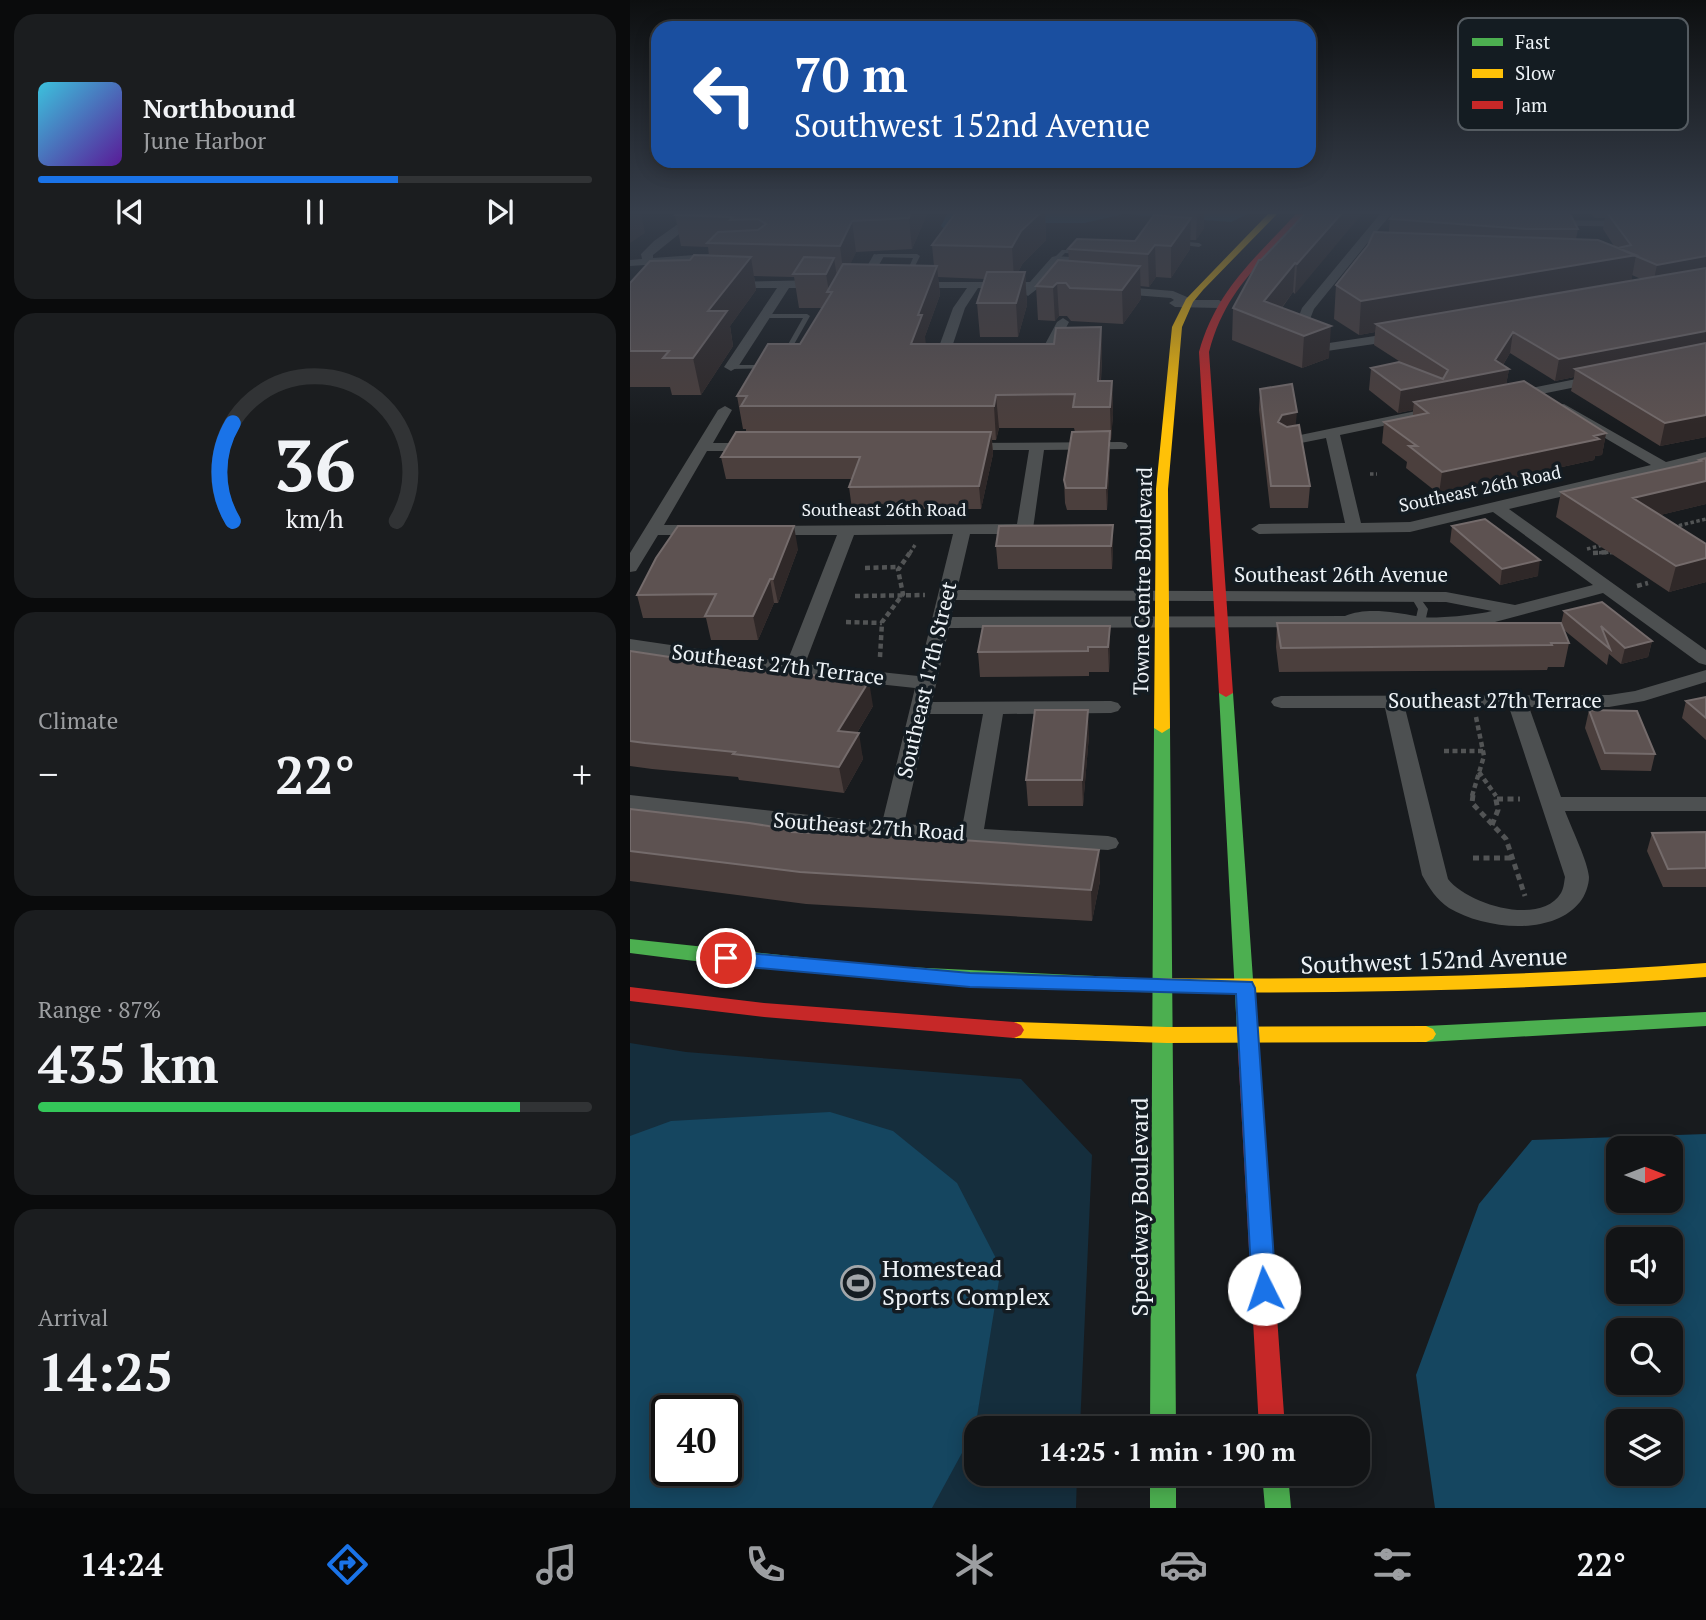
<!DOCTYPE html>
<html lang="en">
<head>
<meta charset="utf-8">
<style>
  :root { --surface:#121416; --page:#1b1d1f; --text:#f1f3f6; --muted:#9c9ea1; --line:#313335; --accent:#1a73e8 }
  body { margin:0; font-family:"PT Serif",serif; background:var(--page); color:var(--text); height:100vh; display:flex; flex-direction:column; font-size:26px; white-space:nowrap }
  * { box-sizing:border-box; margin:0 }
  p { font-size:23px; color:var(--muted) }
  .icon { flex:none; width:38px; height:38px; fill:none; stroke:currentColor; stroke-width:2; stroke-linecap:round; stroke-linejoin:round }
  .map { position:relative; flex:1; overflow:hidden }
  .side { display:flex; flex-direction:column; gap:14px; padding:14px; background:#0a0b0c; width:630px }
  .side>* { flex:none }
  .top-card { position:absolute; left:21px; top:21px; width:665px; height:147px; border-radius:21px; box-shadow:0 4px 18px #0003,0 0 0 2px var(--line); background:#1a4fa0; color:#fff; overflow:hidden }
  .needle { width:46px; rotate:90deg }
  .fabs { position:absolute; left:976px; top:1136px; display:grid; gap:14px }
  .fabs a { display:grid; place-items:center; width:77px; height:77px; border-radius:14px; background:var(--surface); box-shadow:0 4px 18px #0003,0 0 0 2px var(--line); font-size:35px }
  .speed { position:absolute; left:21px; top:1395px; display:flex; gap:14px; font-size:35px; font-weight:700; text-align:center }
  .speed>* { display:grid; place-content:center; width:91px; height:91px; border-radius:50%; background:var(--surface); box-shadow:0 4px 18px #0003,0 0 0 2px var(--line); line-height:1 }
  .speed .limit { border:4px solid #111; border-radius:10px; background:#fff; color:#111 }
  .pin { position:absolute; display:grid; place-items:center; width:60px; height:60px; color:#fff; margin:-30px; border:4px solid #fff; border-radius:50%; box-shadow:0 2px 7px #0007 }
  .me { position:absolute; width:77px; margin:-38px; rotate:356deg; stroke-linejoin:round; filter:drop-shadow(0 0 5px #0008) }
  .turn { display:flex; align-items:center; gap:24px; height:147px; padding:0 28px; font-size:32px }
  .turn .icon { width:91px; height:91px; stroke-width:2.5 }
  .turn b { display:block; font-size:49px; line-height:60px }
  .big { font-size:52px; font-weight:700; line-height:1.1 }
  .side .card { flex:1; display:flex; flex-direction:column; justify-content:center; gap:10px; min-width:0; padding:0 24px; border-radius:21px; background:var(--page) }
  .side .dial { align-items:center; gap:0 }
  .dial svg { height:182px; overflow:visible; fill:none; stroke:var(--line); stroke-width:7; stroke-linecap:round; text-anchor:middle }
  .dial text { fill:var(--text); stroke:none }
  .song { display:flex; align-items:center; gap:21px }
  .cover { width:84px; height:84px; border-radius:10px; background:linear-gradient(135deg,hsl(190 70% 55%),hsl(270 70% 35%)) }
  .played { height:7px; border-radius:4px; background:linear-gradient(90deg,var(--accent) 65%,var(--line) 65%) }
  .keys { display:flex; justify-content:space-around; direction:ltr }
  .heat { display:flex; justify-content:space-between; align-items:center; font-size:38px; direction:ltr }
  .charge { height:10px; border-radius:5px; background:linear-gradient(90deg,#34c759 87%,var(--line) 0) }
  .trip { position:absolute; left:334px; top:1416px; width:406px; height:70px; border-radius:21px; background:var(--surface); box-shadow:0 4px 18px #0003,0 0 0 2px var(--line); font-weight:700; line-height:70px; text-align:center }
  .tab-bar { display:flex; height:112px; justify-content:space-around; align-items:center; background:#070809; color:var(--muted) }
  .tab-bar .icon { width:49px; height:49px }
  .tab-bar .active { color:var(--accent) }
  .tab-bar b { font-size:32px; color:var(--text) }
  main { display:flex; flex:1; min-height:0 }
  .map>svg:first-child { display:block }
  .green { fill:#152e3d; fill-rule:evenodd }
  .water { fill:#154660; fill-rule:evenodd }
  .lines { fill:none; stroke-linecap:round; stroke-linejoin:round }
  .path-far2 { stroke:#525455; stroke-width:3.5; stroke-dasharray:3.5 2.5; stroke-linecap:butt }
  .path-far1 { stroke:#525455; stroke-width:4.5; stroke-dasharray:5 3.5; stroke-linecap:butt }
  .path { stroke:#525455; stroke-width:5; stroke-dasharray:6 4.5; stroke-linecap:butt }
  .lane { fill:#4d5051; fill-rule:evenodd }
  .street { fill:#4d5051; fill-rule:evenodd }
  .fast { fill:#4caf50; fill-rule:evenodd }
  .slow { fill:#ffc107; fill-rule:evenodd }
  .jam { fill:#c62828; fill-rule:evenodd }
  .wall { fill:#4b3f3d; fill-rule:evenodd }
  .shaded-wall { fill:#2f2828 }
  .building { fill:#5d5251; stroke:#746b6b; stroke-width:2 }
  .route { fill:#1a73e8; stroke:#114b97; stroke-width:2 }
  .labels { text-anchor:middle; stroke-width:7; stroke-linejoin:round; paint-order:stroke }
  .far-street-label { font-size:18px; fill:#eef3f7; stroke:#141c22 }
  .street-label { font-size:21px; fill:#eef3f7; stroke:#141c22 }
  .near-street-label { font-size:24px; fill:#eef3f7; stroke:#141c22 }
  .near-poi-label { font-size:24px; fill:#eef3f7; stroke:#141c22; text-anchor:start }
  .key { fill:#141c22; stroke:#555c62; stroke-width:2 }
  .key-label { font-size:19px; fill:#eef3f7 }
</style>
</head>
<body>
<main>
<section class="side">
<div class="card">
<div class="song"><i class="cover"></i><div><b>Northbound</b><p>June Harbor</p></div></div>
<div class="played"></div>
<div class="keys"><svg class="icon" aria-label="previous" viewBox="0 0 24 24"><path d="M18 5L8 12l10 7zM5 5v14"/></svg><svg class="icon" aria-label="pause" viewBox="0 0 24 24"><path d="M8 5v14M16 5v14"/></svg><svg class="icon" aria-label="next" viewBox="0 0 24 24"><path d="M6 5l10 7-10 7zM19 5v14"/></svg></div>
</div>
<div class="card dial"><svg viewBox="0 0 100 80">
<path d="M14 69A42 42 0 1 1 86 69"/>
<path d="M14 69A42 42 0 0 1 14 26" stroke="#1a73e8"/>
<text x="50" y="56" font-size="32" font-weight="700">36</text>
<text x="50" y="72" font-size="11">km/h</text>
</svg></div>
<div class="card"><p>Climate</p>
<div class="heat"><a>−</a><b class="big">22°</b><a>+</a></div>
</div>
<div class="card"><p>Range · 87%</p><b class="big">435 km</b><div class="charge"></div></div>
<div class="card"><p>Arrival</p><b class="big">14:25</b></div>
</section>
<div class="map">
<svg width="1076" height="1508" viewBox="0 0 1076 1508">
  <rect width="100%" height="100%" fill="#181b1e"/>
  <path class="green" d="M0 1043 56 1052 391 1079 462 1155 450 1428H346V1474H447L446 1508H0ZM37 1410H96V1470H37Z"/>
  <path class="water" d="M317 214H618L601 222 493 214 455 223H399L315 229 311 226Z
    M200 1112 263 1131 327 1183 371 1268 345 1429 302 1508H0V1136L41 1121ZM37 1410H96V1470H37Z
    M1076 1134V1508H805L786 1375 849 1204 902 1140ZM989 1148H1041V1200H989ZM989 1239H1041V1292H989ZM989 1330H1041V1382H989ZM989 1421H1041V1474H989Z"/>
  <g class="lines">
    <path class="path-far2" d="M740 474H747
      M1043 527 1076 519
      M957 549 973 545
      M280 553 285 545
      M963 553 983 552"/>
    <path class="path-far1" d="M963 553 983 552
      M235 568 269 567
      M1007 586 1018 583
      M225 596 295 595
      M216 622 252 623
      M250 657 252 622 273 594 268 570 281 551
      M814 751H854
      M849 772 866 796
      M842 796 854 756 846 717"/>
    <path class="path" d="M843 795 842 803 876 839 895 896
      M867 799H890
      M862 825 868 810 865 795
      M843 858H883"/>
    <path class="lane" d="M548 241 569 243 572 245 569 247 546 244 545 243Z
      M432 250H451L454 252 451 254 435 253 428 260H424V258Z
      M248 254H287L290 256 283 270H269V268L279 267 283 258 246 257V255Z
      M177 314 180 316 158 355 153 356 152 355 173 318H133L130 316 133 314Z
      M138 365 140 366V368L101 369 98 367 101 365Z
      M785 594 788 595 798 609 795 622 790 625 785 622 788 609 781 597Z"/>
    <path class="street" d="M62 214H74L23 255V258L92 253 96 254V258L26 264 45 275 47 277 41 280 25 274 15 265 0 266V260L12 259 11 254 24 241Z
      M750 214H761L684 309 678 324 686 336 699 343 771 332 777 336 771 340 697 351 676 342 666 324 672 308Z
      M917 220 1000 221 1005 224 1000 227 913 225V221Z
      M244 254 254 256 237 286H229L227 284Z
      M426 256 468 259 474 262 468 265 429 263 413 282 437 284 439 286 433 290 407 289 398 296 392 292 394 289 348 288 335 308 317 362 323 366 316 370 304 369 302 366 323 308 337 288H283L277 284 279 282H400L422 257Z
      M94 282 191 280 197 284 191 288H159L108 367 101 371 94 367 147 288H98L94 286Z
      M482 286 543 291 564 300H589L595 304 589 308 545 307 539 303 544 300 541 298 478 293V287Z
      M433 318 439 322 417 365 410 369 399 368 397 365 406 361 427 322Z
      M971 374 976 375V381L882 400 875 396 882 392Z
      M934 404 1036 462 1076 452V462L879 509 1076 650V665L1069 663 973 593 850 626 783 628 771 623H728L719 627 319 628 302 702 481 701 488 703 491 707 488 711 481 713 373 714 354 829 478 836 486 838 489 843 486 848 478 850 224 836 0 809V795L252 823 285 688 164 675 0 651V639L157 662 207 535H137L129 530 131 526 387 524 399 450H334L329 449 327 446 329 443 491 442 496 443 498 446 496 449 414 450 403 529 395 534H340L327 590 816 592 885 605 963 585 863 512 780 532 629 534 621 529 629 524 715 523 696 438 656 446 651 445 649 442 651 439 810 406 815 407V413L710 435 731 523 780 522 1021 465 929 411V405ZM323 534 288 676 175 664 224 535ZM325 600 816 602 862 611C846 615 801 620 786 616 765 612 735 607 715 616L321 617ZM299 714H353L332 828 274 824Z
      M95 406 102 410 83 443H126L133 447 126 451H77L34 525H73L81 530 73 535H28L6 571 0 572V553L88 410Z
      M1076 670V682L1014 701 979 707H899L931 797H1076V811H935C941 827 958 862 959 877 959 885 955 896 950 902 922 937 854 929 819 908 807 900 799 888 792 875L755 708H651L644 706 641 702 644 698 651 696 979 695 1005 691ZM879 707 935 877C934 882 934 888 931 893 910 927 837 904 818 879L775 708Z"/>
    <path class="fast" d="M596 689 603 693 628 1051 625 1056 618 1059 611 1056 608 1051 589 693Z
      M532 723 540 728 546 1428H520L524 728Z
      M0 939 254 966 508 978 515 980 518 985 515 990 508 992C338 988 169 975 0 953Z
      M1076 1012V1026L796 1042 789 1039 786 1034 789 1029 796 1026Z
      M520 1474H546V1508H520Z
      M632 1474H658L661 1508H635Z"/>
    <path class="slow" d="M638 214H647L573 290 563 302 552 327 538 489 540 728 532 733 524 728 526 489 542 327 556 299Z
      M1076 963V977C887 991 698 994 508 992L501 990 498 985 501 980 508 978C698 980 887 977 1076 963Z
      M384 1022 537 1027 796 1026 803 1029 806 1034 803 1039 796 1042 537 1043 384 1038 377 1035 374 1030 377 1025Z"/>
    <path class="jam" d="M666 214H674C633 263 596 287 579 352L603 693 596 697 589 693 569 352C586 291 624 259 666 214Z
      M0 987 134 1003 384 1022 391 1025 394 1030 391 1035 384 1038 134 1017 0 1001Z
      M618 1043 625 1046 628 1051 655 1428H629L608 1051 611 1046Z"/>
  </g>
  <path class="wall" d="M297 214 282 249 226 252 220 264 304 266 302 245 325 214H415L416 240 393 263 388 272H395L397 305 388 337H350L347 303 355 279 308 277 310 295 295 336V344H424L471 327 472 358 471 381H482L483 414 481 440H480V453L477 510H437L435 503 434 480 445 432 444 428H369L366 440H362L363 454 351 509H222L219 487 222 479H96L91 457 116 432V429H113L107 396 170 344 193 308H169L164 277 124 276 126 290 100 326 103 346 71 395H42L40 387H0V283L79 256 78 247 51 246 45 215Z
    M531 214H574V228L566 240H560V249L541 278 526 277 519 287 510 286 511 299 493 324 441 321 437 316H429L425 321 408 320 406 286 439 261 438 249 505 241 531 216Z
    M675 214 665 294 663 292 652 308 699 358 672 368 602 340 603 308 631 260Z
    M962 214H1076V437L1030 446 941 391 944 377 925 381 880 353 873 365 879 369 876 385 976 433 972 455 965 456 964 460 809 494 776 468 777 462 752 443 754 422 783 416V410L768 413 739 390 741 368 772 363 744 345 745 332 729 335 704 319 706 285 759 232 760 219 948 229 946 239 984 246 973 229 975 218H965ZM1002 275 1011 279 1001 281Z
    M630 389 666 426 680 486 678 508H640L629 410Z
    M1076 458V504L1030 515 1076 544V582L1039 592 926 517 931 492 1068 461 1069 460Z
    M483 525V548L482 569H368L366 546Z
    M822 526 908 576 870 585 820 542Z
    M168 549 148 603H144L128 640H81L76 618H13L7 595Z
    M934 611 1022 641 1018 657 991 664 979 654 977 665 934 630 939 643 934 667H918L917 670 649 672 646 647 647 623 931 624Z
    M480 626V650L479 672H459V676L350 677 348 652Z
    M0 651 99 666 243 706 227 733 233 759 214 793 109 780 108 777 22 769 0 766Z
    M1076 697V740L1052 718 1056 701Z
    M959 710 1025 754 1021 771 971 770 955 728Z
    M459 735 453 806H398L396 780Z
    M0 809 163 832 469 850 470 881 462 921 176 904 0 881Z
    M1076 832V887H1033L1017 851 1022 833Z"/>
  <path class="shaded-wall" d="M0 214H11L15 233 0 243Z
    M280 214H297L282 249 279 218Z
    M409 214H415L416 240 393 263 384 279 382 247 391 231Z
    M567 214H574V228L566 240Z
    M711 214H732L665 294 667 264Z
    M561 218 560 249 541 278V246Z
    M222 221 226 252 214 278 210 246Z
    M525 245 526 277 519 287 518 254Z
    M1006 255 1000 288 746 324 745 332 729 335 731 301Z
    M1076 256V272L1023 284 1027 265Z
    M121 257 126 290 100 326 103 346 71 395 63 358 78 311Z
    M204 258 209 290 199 292 196 274Z
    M665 263 663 292 640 323 634 301Z
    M307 266 310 295 295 336 296 345 281 344 288 315Z
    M510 266 511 299 493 324 492 290Z
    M395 272 397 305 388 337 386 303Z
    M427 283 429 316 425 321 423 287Z
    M701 326 699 358 672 368 674 336Z
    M471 327 472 358 469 407 468 381Z
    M1076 331V351L945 369 944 377 925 381 929 359Z
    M883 332 880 353 869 371 879 369 875 391 784 402 783 410 768 413 771 390 863 372 865 360Z
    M482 381 483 414 481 440 480 407Z
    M366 395 369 428 366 440 364 406Z
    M667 412 665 433 648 422 652 415Z
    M1076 415V437L1030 446 1035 423Z
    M480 431V453L477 510 476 488Z
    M361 432 363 454 351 509 349 486Z
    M976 433 972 455 965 456 964 460 809 494 812 472Z
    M1076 481V504L997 523 1003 498Z
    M483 525V548L482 569 481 546Z
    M164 526 168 549 148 603 143 579Z
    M1076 558V582L1039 592 1046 566Z
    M910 560 908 576 870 585 872 569Z
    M140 579 144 603 128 640 123 616Z
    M480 626V650L479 672 478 647Z
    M1022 641 1018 657 991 664 995 648Z
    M239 681 243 706 213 756 208 731Z
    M458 710 459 735 453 806 452 780Z
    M229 733 233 759 214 793 209 767Z
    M469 850 470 881 462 921 461 890Z"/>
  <path class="building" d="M46 214H280L279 218 222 221 210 246 77 243 88 232 128 230 136 224 128 219 100 220 103 217 45 215Z
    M325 214H409L391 231 382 247 302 245Z
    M675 214H711L667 264 665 263 634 301 701 326 674 336 603 308 629 260H631Z
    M764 214H940L948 229H896L760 219Z
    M978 214H1076V256L1027 265 1006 256 988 248 1001 245Z
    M524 215 561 218 541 246 525 245 518 254 438 249 447 239 505 241Z
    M744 232 968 240 1006 255 731 301 706 285 738 245Z
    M64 255 121 257 78 311H97L63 358H33L39 351H0V283L20 261 60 260Z
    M174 257 204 258 196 274H163Z
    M428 260 510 266 492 290 440 288 436 283H427L423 287 406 286Z
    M213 264 307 266 288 315H292L281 344H424L426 328 471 327 468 381H482L480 407H443L445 394 366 395 364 406H111L117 396H107L138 344H170L202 292H197Z
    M1076 268V331L929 359 883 332 865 360 879 369 771 390 741 368 769 362 813 379 818 370 746 324Z
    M357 272H395L386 303H347Z
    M1076 343V415L1035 423 945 369Z
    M894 381 976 433 964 436 969 439 812 472 779 446H787L754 422 798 413 784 402Z
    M662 384 667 412 652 415 648 422 657 427 669 425 680 486H641L630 389Z
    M480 431 476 488H436L434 480 442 432Z
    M106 432H361L349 486 219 487 230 457H91Z
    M1076 458V481L1003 498 1076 544V558L1046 566 931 492 1071 461 1069 460Z
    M855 519 910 560 872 569 822 526Z
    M483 525 481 546H366L369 526Z
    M48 526H164L143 579H140L123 616H75L86 594 7 595 26 558Z
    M972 602 1022 641 995 648 971 626 980 649 934 611Z
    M647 623H931L939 643H921L922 645 651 648Z
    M353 626H480L478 647H458V651L348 652Z
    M0 651 99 666 239 681 208 731 229 733 209 767 103 754 105 752 15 743 0 741Z
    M1076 697V718L1056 701Z
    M405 710H458L452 780H396Z
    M959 710 1007 711 1025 754 975 753Z
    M0 809 119 823 163 830 162 832 304 838 469 850 461 890 170 872 0 851Z
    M1076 832V868L1038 869 1022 833Z"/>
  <linearGradient id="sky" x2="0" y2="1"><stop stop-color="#0d0f10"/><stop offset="0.5" stop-color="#373f4c"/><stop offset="1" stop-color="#373f4c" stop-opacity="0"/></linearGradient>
  <rect width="1076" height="425" fill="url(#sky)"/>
  <path class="route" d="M96 951 340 973 622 982 625 988 646 1289 642 1296 634 1300 625 1296 622 1289 606 994 340 987 96 965 90 963 87 958 90 953Z"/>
  <defs>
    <g id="stadium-ring" transform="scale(1.75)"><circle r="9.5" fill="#141c22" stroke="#a3a7ab" stroke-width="1.5"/><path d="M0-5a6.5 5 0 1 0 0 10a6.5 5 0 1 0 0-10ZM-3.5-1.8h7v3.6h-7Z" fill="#a3a7ab"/></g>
  </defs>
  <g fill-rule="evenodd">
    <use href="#stadium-ring" x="228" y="1283"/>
  </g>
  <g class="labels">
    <g class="far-street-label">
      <text transform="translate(850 489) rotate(-12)" y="6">Southeast 26th Road</text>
      <text x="254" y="516">Southeast 26th Road</text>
    </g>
    <g class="street-label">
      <text x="711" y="582">Southeast 26th Avenue</text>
      <text transform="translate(513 581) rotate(-89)" y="7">Towne Centre Boulevard</text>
      <text transform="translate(148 665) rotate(7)" y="7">Southeast 27th Terrace</text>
      <text transform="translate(297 680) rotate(-77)" y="7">Southeast 17th Street</text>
      <text x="865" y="708">Southeast 27th Terrace</text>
      <text transform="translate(239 827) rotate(4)" y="7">Southeast 27th Road</text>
    </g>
    <g class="near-street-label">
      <text transform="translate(804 961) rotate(-2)" y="8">Southwest 152nd Avenue</text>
      <text transform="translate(510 1207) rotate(-90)" y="8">Speedway Boulevard</text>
    </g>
    <g class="near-poi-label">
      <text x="252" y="1277">Homestead<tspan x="252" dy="28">Sports Complex</tspan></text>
    </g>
  </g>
  <rect x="828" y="18" width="230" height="112" rx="10" class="key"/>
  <rect x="842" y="38" width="31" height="8" fill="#4caf50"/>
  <rect x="842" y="69" width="31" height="9" fill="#ffc107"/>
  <rect x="842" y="101" width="31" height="8" fill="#c62828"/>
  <g class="key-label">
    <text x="885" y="49">Fast</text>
    <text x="885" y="80">Slow</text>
    <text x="885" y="112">Jam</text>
  </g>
</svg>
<div class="fabs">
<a><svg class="needle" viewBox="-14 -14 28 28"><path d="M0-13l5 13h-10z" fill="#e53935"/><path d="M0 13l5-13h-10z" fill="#9c9ea1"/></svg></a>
<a><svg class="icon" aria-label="sound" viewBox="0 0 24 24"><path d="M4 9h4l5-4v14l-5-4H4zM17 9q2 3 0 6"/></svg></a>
<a><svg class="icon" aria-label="search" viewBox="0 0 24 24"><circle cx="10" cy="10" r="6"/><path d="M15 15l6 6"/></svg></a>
<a><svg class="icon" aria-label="layers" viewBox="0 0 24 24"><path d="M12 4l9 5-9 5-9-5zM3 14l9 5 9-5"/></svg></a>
</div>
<div class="speed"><div class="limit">40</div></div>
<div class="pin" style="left:96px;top:958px;background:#d93025"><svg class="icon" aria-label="arrive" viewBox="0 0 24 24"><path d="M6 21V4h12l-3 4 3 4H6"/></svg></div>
<svg class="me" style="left:634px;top:1289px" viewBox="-20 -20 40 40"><circle r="19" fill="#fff"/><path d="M0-13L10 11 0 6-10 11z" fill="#1a73e8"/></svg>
<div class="trip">14:25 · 1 min · 190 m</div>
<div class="top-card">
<div class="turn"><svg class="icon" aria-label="left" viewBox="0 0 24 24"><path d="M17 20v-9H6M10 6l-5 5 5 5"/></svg><div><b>70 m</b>Southwest 152nd Avenue</div></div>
</div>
</div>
</main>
<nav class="tab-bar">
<b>14:24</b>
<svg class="icon active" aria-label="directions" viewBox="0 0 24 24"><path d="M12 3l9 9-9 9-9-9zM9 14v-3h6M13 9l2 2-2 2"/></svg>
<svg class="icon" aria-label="music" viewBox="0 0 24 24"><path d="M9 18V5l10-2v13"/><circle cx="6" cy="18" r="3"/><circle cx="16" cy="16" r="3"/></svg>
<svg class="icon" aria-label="phone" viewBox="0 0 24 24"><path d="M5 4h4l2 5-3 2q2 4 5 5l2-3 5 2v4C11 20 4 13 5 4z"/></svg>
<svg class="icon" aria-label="climate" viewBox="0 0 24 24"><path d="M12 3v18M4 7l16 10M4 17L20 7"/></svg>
<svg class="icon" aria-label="car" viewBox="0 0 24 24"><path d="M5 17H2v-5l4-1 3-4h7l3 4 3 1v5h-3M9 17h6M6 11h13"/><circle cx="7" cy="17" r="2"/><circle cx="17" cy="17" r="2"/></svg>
<svg class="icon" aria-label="filters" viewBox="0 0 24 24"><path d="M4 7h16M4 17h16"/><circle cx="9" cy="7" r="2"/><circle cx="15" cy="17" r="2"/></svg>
<b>22°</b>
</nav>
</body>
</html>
